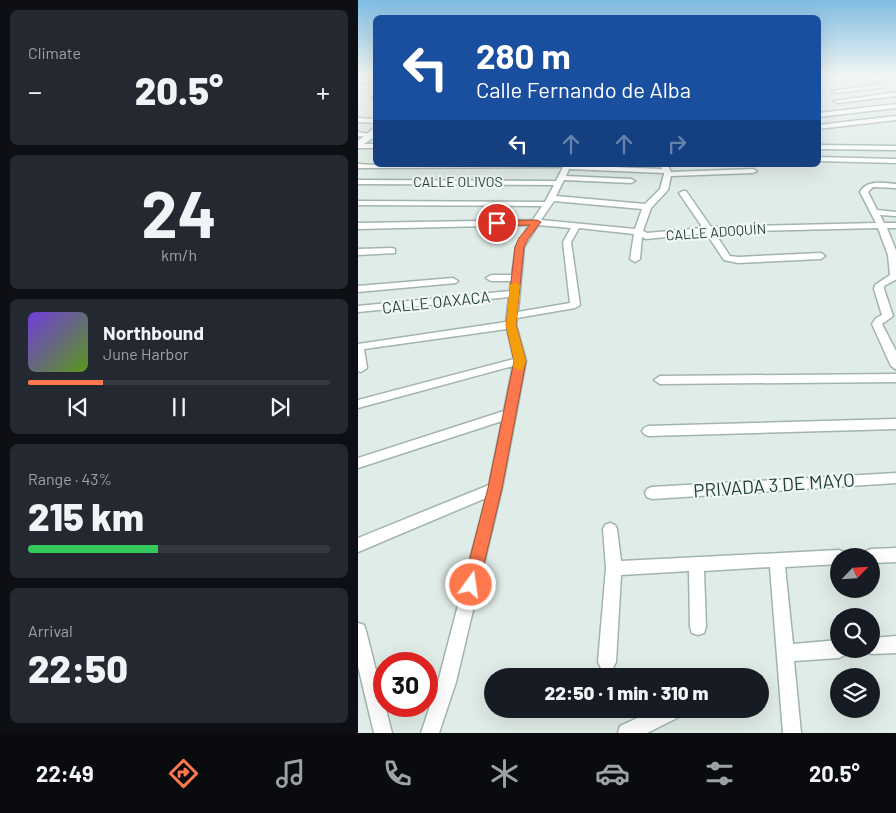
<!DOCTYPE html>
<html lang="en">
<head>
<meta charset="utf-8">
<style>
  :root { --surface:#171b24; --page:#242831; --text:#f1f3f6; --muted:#9ea1a6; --line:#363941; --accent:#fd794d }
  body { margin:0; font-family:Barlow,sans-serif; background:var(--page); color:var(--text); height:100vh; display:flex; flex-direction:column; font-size:19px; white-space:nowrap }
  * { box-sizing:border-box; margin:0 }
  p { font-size:16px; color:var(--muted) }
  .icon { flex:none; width:28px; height:28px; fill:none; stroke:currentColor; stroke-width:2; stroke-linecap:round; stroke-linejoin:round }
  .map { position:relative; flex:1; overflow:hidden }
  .details { display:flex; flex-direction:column; gap:10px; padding:10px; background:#0d0f14; width:358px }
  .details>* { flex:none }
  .banner { position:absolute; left:15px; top:15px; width:448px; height:152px; border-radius:8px; box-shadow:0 5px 20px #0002; background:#1a4fa0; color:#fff; overflow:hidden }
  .needle { width:32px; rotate:65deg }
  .tools { position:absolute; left:472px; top:548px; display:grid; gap:10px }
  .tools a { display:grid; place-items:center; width:50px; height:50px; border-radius:50%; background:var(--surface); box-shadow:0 5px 20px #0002; font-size:25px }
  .speed { position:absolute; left:15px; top:652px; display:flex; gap:10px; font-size:25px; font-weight:700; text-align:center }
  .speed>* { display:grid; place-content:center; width:65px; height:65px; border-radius:50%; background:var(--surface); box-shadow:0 5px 20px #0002; line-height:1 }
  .speed .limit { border:8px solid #d22; background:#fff; color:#111 }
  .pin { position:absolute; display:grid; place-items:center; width:42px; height:42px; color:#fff; margin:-21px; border:2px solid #fff; border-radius:50%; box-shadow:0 1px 5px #0007 }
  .me { position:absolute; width:55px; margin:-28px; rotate:14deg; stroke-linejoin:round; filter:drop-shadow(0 0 4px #0008) }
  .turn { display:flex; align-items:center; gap:18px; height:105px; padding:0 20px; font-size:22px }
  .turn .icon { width:65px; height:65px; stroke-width:2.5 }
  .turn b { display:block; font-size:35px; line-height:42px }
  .lanes { display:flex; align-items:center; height:48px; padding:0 20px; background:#0003; justify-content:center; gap:25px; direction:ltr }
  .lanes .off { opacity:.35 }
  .big { font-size:38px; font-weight:800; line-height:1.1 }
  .details .tile { flex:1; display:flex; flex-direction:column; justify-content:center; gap:8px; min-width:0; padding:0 18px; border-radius:8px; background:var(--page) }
  .details .dial { align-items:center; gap:0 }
  .dial b { font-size:65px; line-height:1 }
  .song { display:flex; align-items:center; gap:15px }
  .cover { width:60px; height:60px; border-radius:8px; background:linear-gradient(135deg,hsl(260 70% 55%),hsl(90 70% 35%)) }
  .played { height:5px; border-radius:2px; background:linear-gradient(90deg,var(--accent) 25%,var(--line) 25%) }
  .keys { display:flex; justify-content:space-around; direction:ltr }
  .heat { display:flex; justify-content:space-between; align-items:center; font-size:28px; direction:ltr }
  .charge { height:8px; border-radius:4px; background:linear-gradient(90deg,#34c759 43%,var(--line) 0) }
  .trip { position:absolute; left:126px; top:668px; width:285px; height:50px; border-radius:25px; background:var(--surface); box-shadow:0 5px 20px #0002; font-weight:800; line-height:50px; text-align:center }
  .menu { display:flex; height:80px; justify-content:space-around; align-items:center; background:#090b0e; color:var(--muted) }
  .menu .icon { width:35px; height:35px }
  .menu .active { color:var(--accent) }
  .menu b { font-size:22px; color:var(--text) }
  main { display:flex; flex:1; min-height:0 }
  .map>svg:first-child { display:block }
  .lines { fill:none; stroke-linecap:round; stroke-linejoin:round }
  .minor-casing { stroke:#a2b4ae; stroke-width:3 }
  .tertiary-casing { stroke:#a2b4ae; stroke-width:2 }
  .secondary-casing { stroke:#9db9af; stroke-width:3 }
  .minor { fill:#fff; fill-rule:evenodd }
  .tertiary { fill:#fff; fill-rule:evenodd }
  .secondary { fill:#fff; fill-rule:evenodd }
  .route { fill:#fd794d; stroke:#a44f32 }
  .slow { fill:#f59e0b }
  .labels { text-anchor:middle; stroke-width:4.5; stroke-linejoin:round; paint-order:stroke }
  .far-street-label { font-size:14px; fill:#1f3e36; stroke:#f1f8f4 }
  .street-label { font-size:16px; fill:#1f3e36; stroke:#f1f8f4 }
  .near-street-label { font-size:19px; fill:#1f3e36; stroke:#f1f8f4 }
</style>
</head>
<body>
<main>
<section class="details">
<div class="tile"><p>Climate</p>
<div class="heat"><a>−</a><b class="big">20.5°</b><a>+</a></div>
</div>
<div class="tile dial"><b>24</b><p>km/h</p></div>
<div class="tile">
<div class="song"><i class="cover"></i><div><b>Northbound</b><p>June Harbor</p></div></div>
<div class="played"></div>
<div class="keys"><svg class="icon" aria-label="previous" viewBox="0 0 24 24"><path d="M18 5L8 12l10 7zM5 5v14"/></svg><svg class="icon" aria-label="pause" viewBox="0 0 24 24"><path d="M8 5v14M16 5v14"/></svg><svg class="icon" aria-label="next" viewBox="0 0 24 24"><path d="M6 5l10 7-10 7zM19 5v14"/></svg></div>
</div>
<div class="tile"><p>Range · 43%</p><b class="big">215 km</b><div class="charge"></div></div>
<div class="tile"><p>Arrival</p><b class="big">22:50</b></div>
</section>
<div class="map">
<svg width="539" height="733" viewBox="0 0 539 733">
  <rect width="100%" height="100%" fill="#e0ece7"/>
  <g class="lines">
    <g class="minor-casing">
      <path id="minor" d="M18 77V81L0 83V79Z
        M525 84 527 87 477 93 474 91Z
        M539 92V96L479 103 476 101Z
        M17 96 18 100 15 99 14 98Z
        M539 104V108L460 117V113Z
        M539 116V120L460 129V125Z
        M0 118 18 119V123L0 122Z
        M0 132 16 135 13 137 0 136Z
        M0 144H18V148H0Z
        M460 145 539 146V150L460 149Z
        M460 157 539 159V163L460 161Z
        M0 164 18 165H205L201 167 0 168Z
        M206 165 304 169 302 165H310L313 172 395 169 399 171 395 173 313 176 310 190 293 208 285 231 289 233 345 228 321 193 325 191H328L353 227 518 223 502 192C509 179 526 183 539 184V188L515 187 510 192 519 210 539 212V216L522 215 526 223H539V228H529L539 253V279L526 286V289L535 316 524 324 539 353V370L533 366 514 324 518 318 524 315 516 289 517 285 532 275 530 255 520 228 356 232 372 256 380 257 463 253 467 256 463 259 380 263 366 260 348 233 288 239 284 237 282 259 277 262 272 259 276 234 221 228 213 242 222 305 217 308 159 318 158 325 168 361 158 414 144 488 98 682 81 733H63L80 682 128 498 0 552V538L131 485 144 421 0 468V458L146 411 155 366 0 408V400L156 359 149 329 6 349 9 368 3 372 0 371V344L148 322 151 297 0 312V306L152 291 153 281H133L128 278 133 275H154L158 247 171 225 0 229V223L175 220 184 206 0 205V201L187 202 196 185 0 184V180L198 181ZM211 169 306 173V174L302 189 287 204 198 196 206 180 273 183 277 181 273 179 208 176ZM196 201 284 209 277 229 183 220ZM180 225 213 228 205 242 212 303 160 312 166 247Z
        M34 248 37 249V253L0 255V249Z
        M95 278 100 281 98 283 0 292V286Z
        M539 374V382L302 384 296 380 302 376Z
        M539 419V429L290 436 286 434 284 431 286 428 290 426Z
        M539 473V483L294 499 289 497 287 493 289 489 294 487Z
        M252 523 257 525 259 529 263 561 481 550 486 552 488 556H481V564L427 567 435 644 481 640V649H490L487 655 481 658 436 661 443 733H425L412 567 346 571 348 627 346 633 340 635 334 633 332 627 331 571 263 575 258 662 255 668 249 671 243 668 240 662 248 568 245 529 247 525Z
        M539 548V562L514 563V556H505L508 551 513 549Z
        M0 623 6 625 8 631 34 733H16L0 666Z
        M539 636V653L514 654 508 652 507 649H514V638Z
        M299 709H328L325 715 289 733H260L262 726Z"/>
    </g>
    <g class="tertiary-casing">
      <path id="tertiary" d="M489 76H539V79L513 81 504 76 479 82H460V78Z"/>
    </g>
    <g class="secondary-casing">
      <path id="secondary" d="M15 129H18V136L0 148V141Z"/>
    </g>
    <use href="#minor" class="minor"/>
    <use href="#tertiary" class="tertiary"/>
    <use href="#secondary" class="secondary"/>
  </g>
  <linearGradient id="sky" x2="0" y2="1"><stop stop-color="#7fbce1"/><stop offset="0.42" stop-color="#f1f6f4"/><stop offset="1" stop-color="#f1f6f4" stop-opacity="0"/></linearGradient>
  <rect width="539" height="179" fill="url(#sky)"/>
  <path class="route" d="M179 220 183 222 170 239 166 247 158 325 168 361 144 488 121 585 119 591 113 593 107 591 105 585 130 488 156 361 148 325 157 247 161 238 172 225 139 226 135 223 139 221Z"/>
  <path class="slow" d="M157 282 162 285 158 325 168 361 165 369 161 370 155 367 156 361 148 325 152 285Z"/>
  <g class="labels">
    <g class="far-street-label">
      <text x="100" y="187">CALLE OLIVOS</text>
      <text transform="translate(358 232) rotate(-4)" y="5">CALLE ADOQUÍN</text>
    </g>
    <g class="street-label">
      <text transform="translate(78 302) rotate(-6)" y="6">CALLE OAXACA</text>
    </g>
    <g class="near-street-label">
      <text transform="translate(416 485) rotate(-4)" y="7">PRIVADA 3 DE MAYO</text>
    </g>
  </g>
</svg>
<div class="tools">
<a><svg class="needle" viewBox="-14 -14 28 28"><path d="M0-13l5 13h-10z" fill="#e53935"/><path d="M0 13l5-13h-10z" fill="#9ea1a6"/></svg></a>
<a><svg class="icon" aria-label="search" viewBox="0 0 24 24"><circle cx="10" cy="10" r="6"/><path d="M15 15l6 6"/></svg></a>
<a><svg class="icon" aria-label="layers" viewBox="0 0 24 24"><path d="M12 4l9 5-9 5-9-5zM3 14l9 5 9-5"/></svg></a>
</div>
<div class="speed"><div class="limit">30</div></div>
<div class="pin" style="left:139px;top:223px;background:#d93025"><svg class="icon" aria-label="arrive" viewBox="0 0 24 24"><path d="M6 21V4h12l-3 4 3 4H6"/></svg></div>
<svg class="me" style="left:113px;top:585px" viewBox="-20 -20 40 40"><circle r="17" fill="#fd794d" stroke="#fff" stroke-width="3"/><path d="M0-11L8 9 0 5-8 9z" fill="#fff"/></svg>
<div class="trip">22:50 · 1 min · 310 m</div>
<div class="banner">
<div class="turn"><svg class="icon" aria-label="left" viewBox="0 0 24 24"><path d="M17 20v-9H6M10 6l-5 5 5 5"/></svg><div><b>280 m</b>Calle Fernando de Alba</div></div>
<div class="lanes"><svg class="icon" aria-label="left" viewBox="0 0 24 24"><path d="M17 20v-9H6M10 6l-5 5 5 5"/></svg><svg class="icon off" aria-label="ahead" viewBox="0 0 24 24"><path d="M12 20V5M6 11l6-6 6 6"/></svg><svg class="icon off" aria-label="ahead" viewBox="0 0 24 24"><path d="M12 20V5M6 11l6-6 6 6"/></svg><svg class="icon off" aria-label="right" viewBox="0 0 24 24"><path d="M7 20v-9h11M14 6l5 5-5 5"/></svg></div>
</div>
</div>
</main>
<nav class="menu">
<b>22:49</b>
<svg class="icon active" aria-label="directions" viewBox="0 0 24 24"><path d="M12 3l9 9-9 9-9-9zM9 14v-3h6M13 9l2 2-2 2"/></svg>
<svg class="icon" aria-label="music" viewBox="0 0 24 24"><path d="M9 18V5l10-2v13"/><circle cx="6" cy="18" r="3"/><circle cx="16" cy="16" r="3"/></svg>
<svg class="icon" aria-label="phone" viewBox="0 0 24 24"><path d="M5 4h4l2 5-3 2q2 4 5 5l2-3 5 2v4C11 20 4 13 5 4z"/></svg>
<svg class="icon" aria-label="climate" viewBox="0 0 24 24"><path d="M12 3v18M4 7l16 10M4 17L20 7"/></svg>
<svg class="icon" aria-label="car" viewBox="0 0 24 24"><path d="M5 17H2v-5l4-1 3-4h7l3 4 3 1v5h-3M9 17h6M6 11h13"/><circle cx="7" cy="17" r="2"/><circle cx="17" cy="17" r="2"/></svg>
<svg class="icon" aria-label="filters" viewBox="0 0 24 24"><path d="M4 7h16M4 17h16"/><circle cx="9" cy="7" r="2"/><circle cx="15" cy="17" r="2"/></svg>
<b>20.5°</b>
</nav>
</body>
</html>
